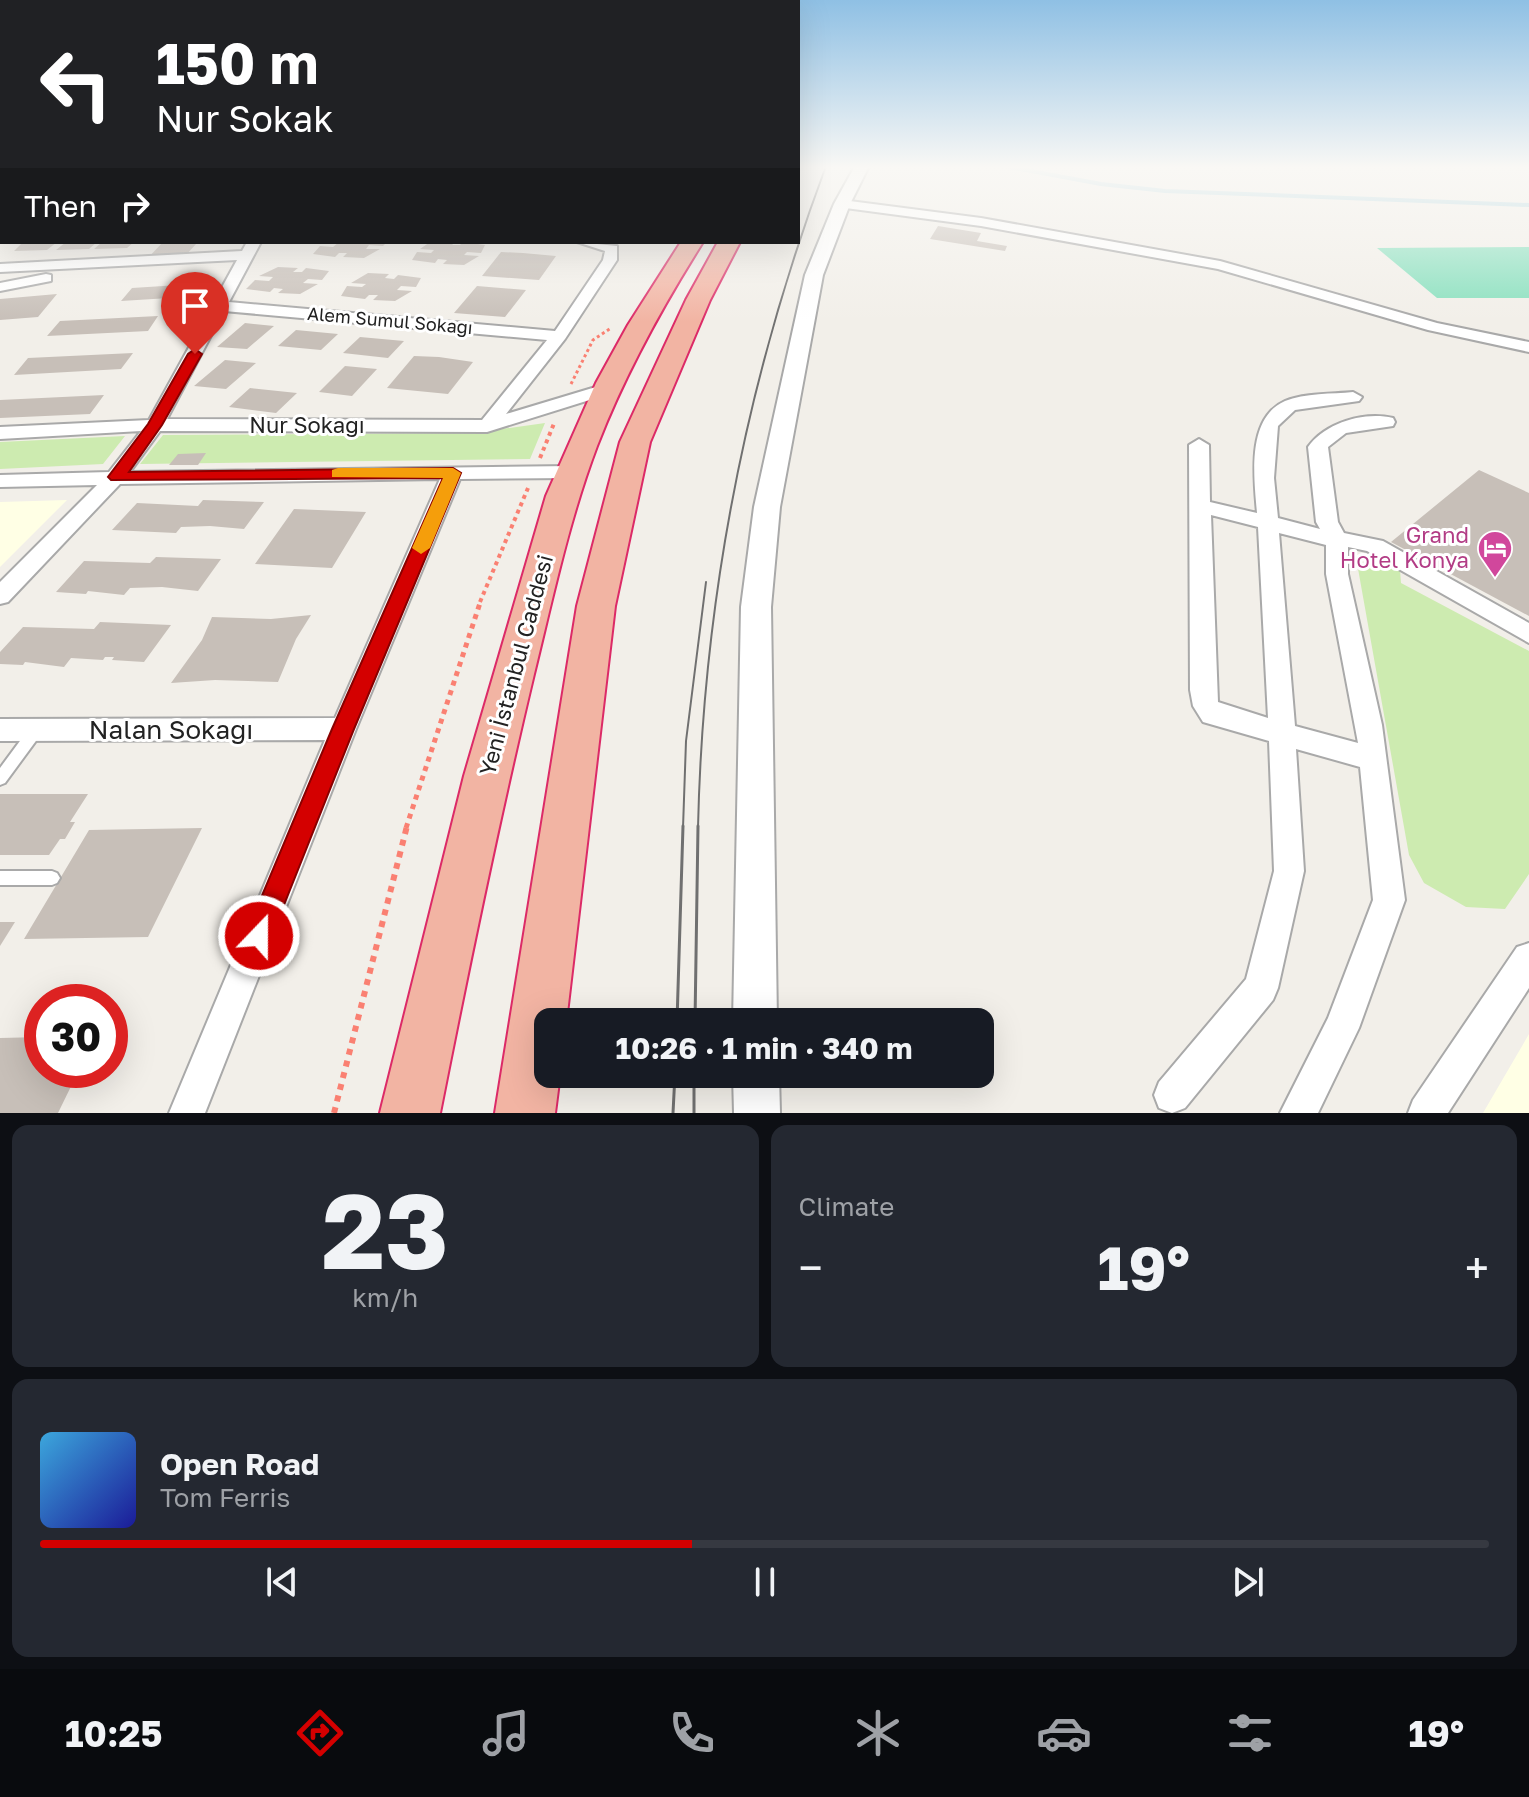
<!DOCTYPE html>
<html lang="en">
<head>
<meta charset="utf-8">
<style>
  :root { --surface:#171b24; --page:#242831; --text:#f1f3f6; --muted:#9ea1a6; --line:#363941; --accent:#d40000 }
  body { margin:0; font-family:"Golos Text",sans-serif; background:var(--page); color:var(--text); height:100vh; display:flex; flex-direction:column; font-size:30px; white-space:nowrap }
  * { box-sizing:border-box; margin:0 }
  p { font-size:26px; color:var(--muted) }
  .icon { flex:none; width:44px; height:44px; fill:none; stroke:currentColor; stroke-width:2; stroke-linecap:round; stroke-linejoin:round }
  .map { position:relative; height:1113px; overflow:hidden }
  .drawer { display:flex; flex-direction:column; gap:12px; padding:12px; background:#0d0f14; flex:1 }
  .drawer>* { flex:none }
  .hud { position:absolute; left:0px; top:0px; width:800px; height:244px; box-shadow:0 8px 32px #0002; background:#202124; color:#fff; overflow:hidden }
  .speed { position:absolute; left:24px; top:984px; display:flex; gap:16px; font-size:40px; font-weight:700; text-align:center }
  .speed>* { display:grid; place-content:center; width:104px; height:104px; border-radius:50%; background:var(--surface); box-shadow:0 8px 32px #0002; line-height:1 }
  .speed .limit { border:12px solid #d22; background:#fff; color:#111 }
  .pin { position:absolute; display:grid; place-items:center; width:68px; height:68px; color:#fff; margin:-82px -34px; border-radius:50% 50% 50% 0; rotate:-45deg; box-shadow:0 0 8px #0007 }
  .pin .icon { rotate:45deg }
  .me { position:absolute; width:88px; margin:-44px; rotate:22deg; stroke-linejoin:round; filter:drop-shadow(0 0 6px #0008) }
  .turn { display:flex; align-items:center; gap:28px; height:168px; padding:0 24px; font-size:36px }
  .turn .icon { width:104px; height:104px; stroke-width:2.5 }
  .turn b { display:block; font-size:56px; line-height:68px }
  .then { display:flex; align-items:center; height:76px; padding:0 24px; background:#0003; gap:16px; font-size:30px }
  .big { font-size:60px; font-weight:700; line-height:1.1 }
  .drawer .card { flex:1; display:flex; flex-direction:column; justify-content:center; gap:12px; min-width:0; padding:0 28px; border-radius:16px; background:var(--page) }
  .drawer .dial { align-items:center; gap:0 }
  .dial b { font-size:104px; line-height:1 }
  .song { display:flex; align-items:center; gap:24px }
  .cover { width:96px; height:96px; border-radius:12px; background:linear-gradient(135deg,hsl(200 70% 55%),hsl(240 70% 35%)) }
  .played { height:8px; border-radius:4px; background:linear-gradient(90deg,var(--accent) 45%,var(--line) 45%) }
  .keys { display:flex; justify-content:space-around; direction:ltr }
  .heat { display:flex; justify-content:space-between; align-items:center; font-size:44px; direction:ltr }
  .drawer .tiles { flex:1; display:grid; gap:12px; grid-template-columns:1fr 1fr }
  .card:last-child { grid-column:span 2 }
  .trip { position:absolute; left:534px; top:1008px; width:460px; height:80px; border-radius:16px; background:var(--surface); box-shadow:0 8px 32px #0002; font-weight:700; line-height:80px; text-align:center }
  .tab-bar { display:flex; height:128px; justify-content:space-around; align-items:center; background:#090b0e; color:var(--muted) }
  .tab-bar .icon { width:56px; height:56px }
  .tab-bar .current { color:var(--accent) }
  .tab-bar b { font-size:36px; color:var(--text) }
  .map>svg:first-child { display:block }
  .education { fill:#ffffe5 }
  .grass { fill:#cdebb0 }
  .pitch { fill:#88e0be }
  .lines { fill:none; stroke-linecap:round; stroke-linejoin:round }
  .stream { stroke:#aad3df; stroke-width:4 }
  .building { fill:#c7bfb8 }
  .service-casing { stroke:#a9a9a9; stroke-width:4 }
  .minor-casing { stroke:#a9a9a9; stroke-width:4 }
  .tertiary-casing { stroke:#a9a9a9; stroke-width:4 }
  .trunk-casing { stroke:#dc2a67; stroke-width:4 }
  .path-far3 { stroke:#fa8072; stroke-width:3; stroke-dasharray:3 3; stroke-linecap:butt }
  .path-far2 { stroke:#fa8072; stroke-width:4; stroke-dasharray:4 4; stroke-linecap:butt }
  .path-far1 { stroke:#fa8072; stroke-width:5; stroke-dasharray:5 5; stroke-linecap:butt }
  .path { stroke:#fa8072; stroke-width:6; stroke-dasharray:6 6; stroke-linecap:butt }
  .service { fill:#fff; fill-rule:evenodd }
  .minor { fill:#fff; fill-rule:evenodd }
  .tertiary { fill:#fff; fill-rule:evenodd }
  .trunk { fill:#f2b4a3; fill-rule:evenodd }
  .tram-far1 { stroke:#707070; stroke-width:2 }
  .tram { stroke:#707070; stroke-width:3 }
  .route { fill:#d40000; stroke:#8a0000; stroke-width:2 }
  .slow { fill:#f59e0b }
  .labels { text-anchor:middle; stroke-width:6; stroke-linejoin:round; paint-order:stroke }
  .far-street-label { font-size:18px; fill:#222; stroke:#fff }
  .street-label { font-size:22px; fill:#222; stroke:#fff }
  .hotel-label { font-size:22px; fill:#b23c85; stroke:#fff; text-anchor:end }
  .near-street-label { font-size:26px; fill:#222; stroke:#fff }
</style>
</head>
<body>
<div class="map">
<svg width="1529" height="1113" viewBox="0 0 1529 1113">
  <rect width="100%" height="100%" fill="#f2efe9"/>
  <path class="education" d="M67 500 0 567V502Z
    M1529 1034V1113H1483Z"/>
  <path class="grass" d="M545 423 530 459 140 464 163 435 473 433Z
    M125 436 103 464 0 469V442Z
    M1378 562 1400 570 1401 583 1529 651V874L1505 909 1466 907 1424 883 1409 855 1357 563Z"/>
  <path class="pitch" d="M1529 247V298H1437L1377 248Z"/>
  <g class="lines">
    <path class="stream" d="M1004 166 1101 184 1165 191 1529 205"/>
  </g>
  <path class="building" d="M938 226 981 233 977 241 1007 246 1005 251 930 239Z
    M23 242H57L47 250 14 251Z
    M66 242H97L89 249 56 250Z
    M102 242H134L127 248 94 249Z
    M163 242 186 243H197L185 256 146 260Z
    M339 242H387L383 246 369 245 366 249H380L364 258 343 257 347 253H339L335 257 313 254 320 246 333 247Z
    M430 242H455L452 245H460L463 242 485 245 481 253 467 252 464 255 479 256 464 265 443 264 447 260 438 259 435 263 412 260 417 252 431 253 434 250 420 249Z
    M501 252 523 253 556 256 539 280 482 276Z
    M278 267 298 268 293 272H302L306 268 329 271 322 280 308 279 303 283 318 284 300 294 278 293 283 289 274 288 270 292 246 289 255 280 269 281 273 277 259 276Z
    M368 273 389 274 385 278 394 279 398 275 421 278 416 287 401 286 397 290 412 291 395 301 373 300 378 295H369L365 299 341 296 347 286 362 287 366 284 351 283Z
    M179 285 169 298 121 301 132 288Z
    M477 286 526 290 505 317 454 313Z
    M57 294 38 317 0 320V299Z
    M158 316 148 331 47 336 60 321Z
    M245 323 274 326 247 349 217 347Z
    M296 330 338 334 321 350 278 346Z
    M360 337 404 341 388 358 343 353Z
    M133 353 121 369 14 375 28 358Z
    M414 356 439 357 473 362 448 394 387 388Z
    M225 360 256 363 226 389 194 386Z
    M345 366 377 369 352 396 319 392Z
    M250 388 297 393 276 413 229 407Z
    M104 395 90 414 0 418V400Z
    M206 453 198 465H169L178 454Z
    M1479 470 1529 493V616L1391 542Z
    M203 500 264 502 244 529 210 526 181 527 176 533 112 530 137 503 198 506Z
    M294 509 366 512 332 568 255 564Z
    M156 557 221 559 198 591 162 587 130 588 124 595 88 591 86 594 56 592 84 561 150 563Z
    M311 615 296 639 278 682 215 680 171 683 202 640 212 617 271 619Z
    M100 622 171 625 144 662 112 660 114 657H105L103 660 71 658 64 667 25 662 23 665 0 664V652L23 627 94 629Z
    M0 794H88L70 822H75L65 839H60L49 855H0Z
    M202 828 148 937 24 939 89 830Z
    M0 922H15L0 946Z
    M42 1037V1070H79L58 1113H0V1038Z"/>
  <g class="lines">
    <g class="service-casing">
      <path id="service" d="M36 724 41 726 43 730 41 734 5 783 0 785V768L31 726Z
        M0 871H52L57 873 60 878 57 883 52 885H0Z"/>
    </g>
    <g class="minor-casing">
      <path id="minor" d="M2 169V178L0 179V170Z
        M842 200 981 218 1220 261 1437 323 1529 342V352L1428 330 1218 269 981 226 838 207 836 204Z
        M0 205H2V213H0Z
        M247 242H261L229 302 555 331 603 260 605 251 577 242 617 246V260L565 339 506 414 609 383 618 388 615 392 487 432 160 431 130 472 571 466 581 472 571 478 460 479 356 729 205 1113H169L325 740 0 741V719L335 718 440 479 120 484 8 602 0 604V582L97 485 0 487V475L109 472 141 431 0 439V427L149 420 237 260 0 272V264L242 251ZM224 311 547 340 482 420 167 419Z
        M46 274 51 275V281L0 291V283Z
        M1353 392 1362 397 1359 401 1295 410 1278 426 1274 478 1278 518 1320 529 1316 522 1308 447C1325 423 1364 411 1393 418L1395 422 1393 426 1346 433 1328 447 1338 522 1344 533 1383 541 1529 623V643L1367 551 1348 547V574L1382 725 1405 900 1359 1028 1318 1113H1280L1328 1018 1373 900 1360 767 1296 749 1304 871 1278 988 1273 1000 1185 1108 1172 1113 1159 1108 1154 1095 1159 1082 1246 979 1274 871 1269 741 1203 722 1193 706 1190 690 1189 445 1199 439 1209 445 1210 502 1257 513C1254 478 1246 418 1285 401 1304 393 1333 394 1353 392ZM1211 515 1258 527 1268 718 1218 702ZM1279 533 1326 545V574L1358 743 1295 726Z
        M1529 943V988L1448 1113H1408L1413 1100 1517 947Z"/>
    </g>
    <g class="tertiary-casing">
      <path id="tertiary" d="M855 166H869L850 204 823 275 780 507 771 607 777 1022H733L741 607 754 507 805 275 834 204Z
        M733 1074H779L780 1113H734Z"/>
    </g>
    <g class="trunk-casing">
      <path id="trunk" d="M681 242H703C662 307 625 374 597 446 569 520 553 597 534 674 499 820 469 966 440 1113H380L464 776 546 496 596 383 628 325Z
        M718 242H740L710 300 650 442 615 606 566 1022H548V1074H560L555 1113H495L577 606 620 442 686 300Z"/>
    </g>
    <path class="path-far3" d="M571 384 593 340 611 328"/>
    <path class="path-far2" d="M540 458 555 421
      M480 602 528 488"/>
    <path class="path-far1" d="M406 828 481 600"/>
    <path class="path" d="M334 1113 407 826"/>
    <use href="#service" class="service"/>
    <use href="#minor" class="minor"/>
    <use href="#tertiary" class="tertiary"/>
    <use href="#trunk" class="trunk"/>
    <path class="tram-far1" d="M683 828 686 741 706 582
      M698 828C703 600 746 380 826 166"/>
    <path class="tram" d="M677 1022 683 826
      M695 1022 698 826
      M694 1074V1113
      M673 1113 675 1074"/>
  </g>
  <linearGradient id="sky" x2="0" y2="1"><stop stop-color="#8fc0e4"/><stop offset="0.52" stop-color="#f9f8f5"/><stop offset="1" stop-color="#f9f8f5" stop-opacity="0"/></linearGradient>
  <rect width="1529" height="322" fill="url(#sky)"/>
  <path class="route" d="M195 349 202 354 162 425 129 472 453 468 461 473 354 729 268 945 259 949 249 945 245 936 332 729 443 478 111 480 108 477 148 424 188 354Z"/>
  <path class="slow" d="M338 468H453L461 473 430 548 421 554 412 548 443 478 332 477V470Z"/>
  <defs>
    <g id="hotel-pin" transform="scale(1.8)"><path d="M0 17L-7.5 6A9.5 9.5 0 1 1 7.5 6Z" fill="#d1479c" stroke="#fff"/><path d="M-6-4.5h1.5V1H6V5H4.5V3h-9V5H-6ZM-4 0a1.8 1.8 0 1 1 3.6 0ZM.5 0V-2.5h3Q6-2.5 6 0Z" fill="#fff"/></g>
  </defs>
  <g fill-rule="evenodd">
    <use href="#hotel-pin" x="1495" y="548"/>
  </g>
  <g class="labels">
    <g class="far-street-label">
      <text transform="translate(390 321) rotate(5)" y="6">Alem Sumul Sokağı</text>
    </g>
    <g class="street-label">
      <text x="307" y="433">Nur Sokağı</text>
      <text transform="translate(516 665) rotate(-75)" y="8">Yeni İstanbul Caddesi</text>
    </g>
    <g class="hotel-label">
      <text x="1469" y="543">Grand<tspan x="1469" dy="25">Hotel Konya</tspan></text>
    </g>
    <g class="near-street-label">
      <text x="171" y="739">Nalan Sokağı</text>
    </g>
  </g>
</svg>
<div class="speed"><div class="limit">30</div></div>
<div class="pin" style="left:195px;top:354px;background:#d93025"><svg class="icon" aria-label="arrive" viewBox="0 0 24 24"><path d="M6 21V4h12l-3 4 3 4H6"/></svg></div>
<svg class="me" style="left:259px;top:936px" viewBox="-20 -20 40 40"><circle r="17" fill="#d40000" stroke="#fff" stroke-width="3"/><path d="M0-11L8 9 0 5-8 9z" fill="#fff"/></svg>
<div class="trip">10:26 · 1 min · 340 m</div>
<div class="hud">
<div class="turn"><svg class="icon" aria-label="left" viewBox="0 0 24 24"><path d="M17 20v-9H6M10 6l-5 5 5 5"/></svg><div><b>150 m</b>Nur Sokak</div></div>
<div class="then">Then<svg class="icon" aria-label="right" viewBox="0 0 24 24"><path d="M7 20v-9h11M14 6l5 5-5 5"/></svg></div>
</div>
</div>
<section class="drawer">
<div class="tiles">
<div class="card dial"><b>23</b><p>km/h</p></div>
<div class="card"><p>Climate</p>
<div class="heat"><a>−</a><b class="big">19°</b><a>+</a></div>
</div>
<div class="card">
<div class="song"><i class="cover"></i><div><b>Open Road</b><p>Tom Ferris</p></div></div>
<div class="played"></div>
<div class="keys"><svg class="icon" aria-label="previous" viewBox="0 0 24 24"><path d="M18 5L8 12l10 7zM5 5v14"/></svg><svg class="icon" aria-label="pause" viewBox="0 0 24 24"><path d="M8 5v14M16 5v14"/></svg><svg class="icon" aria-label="next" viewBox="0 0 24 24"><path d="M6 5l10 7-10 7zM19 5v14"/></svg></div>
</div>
</div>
</section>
<nav class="tab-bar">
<b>10:25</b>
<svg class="icon current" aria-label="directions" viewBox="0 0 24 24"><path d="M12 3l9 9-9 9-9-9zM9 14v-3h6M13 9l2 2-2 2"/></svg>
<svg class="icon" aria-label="music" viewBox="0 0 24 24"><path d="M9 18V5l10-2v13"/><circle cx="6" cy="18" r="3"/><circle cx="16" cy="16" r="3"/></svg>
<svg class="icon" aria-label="phone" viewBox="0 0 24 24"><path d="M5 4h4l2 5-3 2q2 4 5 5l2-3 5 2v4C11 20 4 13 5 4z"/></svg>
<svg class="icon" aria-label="climate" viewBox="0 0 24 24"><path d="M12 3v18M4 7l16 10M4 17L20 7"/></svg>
<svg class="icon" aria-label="car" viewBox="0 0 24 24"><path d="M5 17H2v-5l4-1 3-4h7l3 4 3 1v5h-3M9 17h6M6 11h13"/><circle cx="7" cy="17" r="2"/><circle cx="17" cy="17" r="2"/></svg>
<svg class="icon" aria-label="filters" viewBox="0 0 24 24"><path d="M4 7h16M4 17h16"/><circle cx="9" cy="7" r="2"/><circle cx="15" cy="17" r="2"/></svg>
<b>19°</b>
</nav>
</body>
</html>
